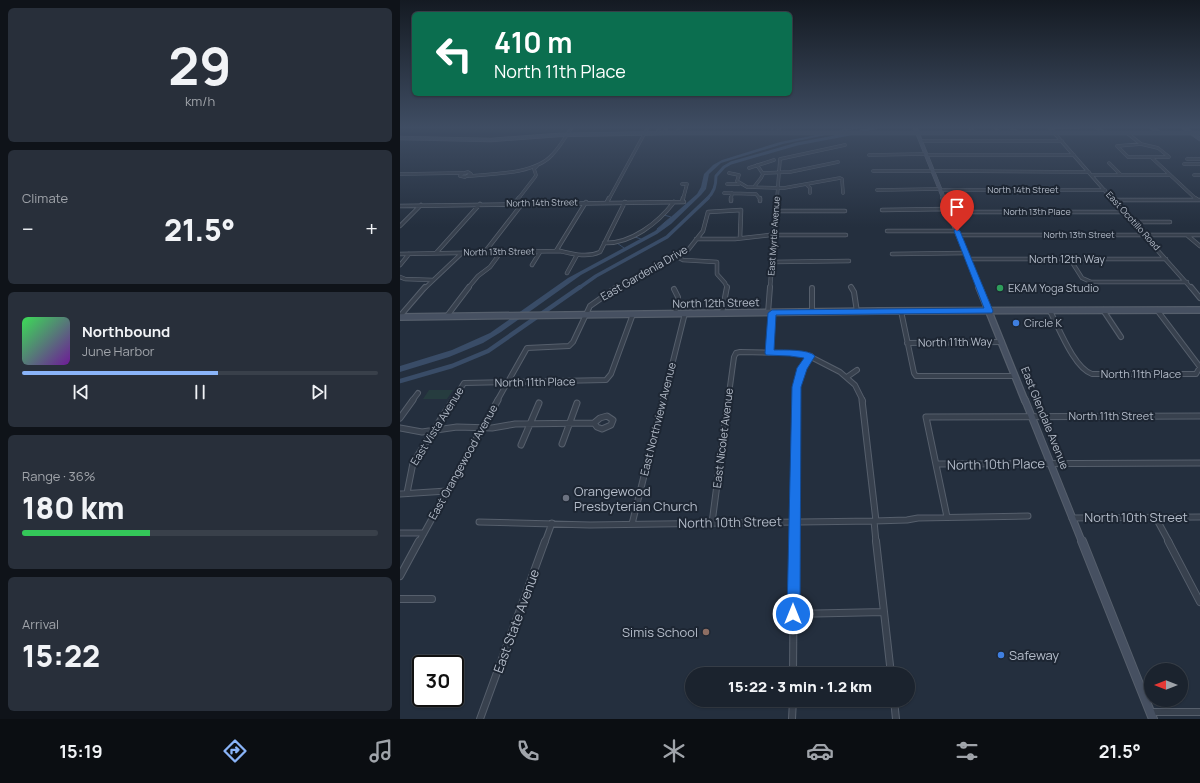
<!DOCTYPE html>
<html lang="en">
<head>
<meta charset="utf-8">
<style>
  :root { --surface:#1b232e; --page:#282f3a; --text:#f1f3f6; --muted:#a0a4aa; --line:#39404a; --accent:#8ab4f8 }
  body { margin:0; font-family:Manrope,sans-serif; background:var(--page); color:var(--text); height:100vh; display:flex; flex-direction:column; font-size:15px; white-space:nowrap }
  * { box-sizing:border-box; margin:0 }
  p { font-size:13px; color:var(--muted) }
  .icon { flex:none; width:22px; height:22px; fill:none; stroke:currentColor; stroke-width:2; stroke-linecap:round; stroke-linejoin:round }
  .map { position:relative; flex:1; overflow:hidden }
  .panel { display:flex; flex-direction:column; gap:8px; padding:8px; background:#0f1319; width:400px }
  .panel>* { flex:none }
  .guide { position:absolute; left:12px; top:12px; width:380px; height:84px; border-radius:6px; box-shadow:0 1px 3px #0004,0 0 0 1px var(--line); background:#0b6e4f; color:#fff; overflow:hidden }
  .needle { width:26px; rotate:270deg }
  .buttons { position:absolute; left:744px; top:663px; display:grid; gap:8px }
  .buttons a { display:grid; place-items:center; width:44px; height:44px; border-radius:50%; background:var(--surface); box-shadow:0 1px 3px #0004,0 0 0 1px var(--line); font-size:20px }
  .speed { position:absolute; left:12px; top:655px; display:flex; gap:8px; font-size:20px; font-weight:700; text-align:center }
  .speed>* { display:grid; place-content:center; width:52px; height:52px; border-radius:50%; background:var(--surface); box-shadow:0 1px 3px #0004,0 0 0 1px var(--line); line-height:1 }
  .speed .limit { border:2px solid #111; border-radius:6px; background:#fff; color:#111 }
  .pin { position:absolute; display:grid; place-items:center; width:34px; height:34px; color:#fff; margin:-41px -17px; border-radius:50% 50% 50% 0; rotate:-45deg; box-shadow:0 0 4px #0007 }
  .pin .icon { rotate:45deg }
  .me { position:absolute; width:44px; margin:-22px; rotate:0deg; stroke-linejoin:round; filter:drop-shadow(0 0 3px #0008) }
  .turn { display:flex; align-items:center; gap:14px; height:84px; padding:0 16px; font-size:18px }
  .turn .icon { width:52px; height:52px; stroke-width:2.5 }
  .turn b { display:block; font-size:28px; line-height:34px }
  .big { font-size:30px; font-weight:800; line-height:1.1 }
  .panel .tile { flex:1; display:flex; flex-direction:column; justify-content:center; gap:6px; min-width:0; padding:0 14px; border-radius:6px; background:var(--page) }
  .panel .dial { align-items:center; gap:0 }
  .dial b { font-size:52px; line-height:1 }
  .song { display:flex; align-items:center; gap:12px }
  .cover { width:48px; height:48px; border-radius:6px; background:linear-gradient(135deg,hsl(130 70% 55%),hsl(280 70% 35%)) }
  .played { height:4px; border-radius:2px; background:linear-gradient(90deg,var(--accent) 55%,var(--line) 55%) }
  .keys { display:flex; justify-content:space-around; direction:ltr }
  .heat { display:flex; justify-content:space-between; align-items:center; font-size:22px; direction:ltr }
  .charge { height:6px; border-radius:3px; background:linear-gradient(90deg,#34c759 36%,var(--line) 0) }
  .trip { position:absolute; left:285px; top:667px; width:230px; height:40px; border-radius:20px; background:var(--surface); box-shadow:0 1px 3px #0004,0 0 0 1px var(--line); font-weight:800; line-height:40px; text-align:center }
  .menu { display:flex; height:64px; justify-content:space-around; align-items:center; background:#0b0e12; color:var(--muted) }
  .menu .icon { width:28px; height:28px }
  .menu .selected { color:var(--accent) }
  .menu b { font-size:18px; color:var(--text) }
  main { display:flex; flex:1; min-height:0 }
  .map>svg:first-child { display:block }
  .green { fill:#263c3f }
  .water { fill:#394c67 }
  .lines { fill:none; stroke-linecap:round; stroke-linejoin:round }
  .stream { stroke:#394c67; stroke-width:1 }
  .canal-far2 { stroke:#394c67; stroke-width:3 }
  .canal-far1 { stroke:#394c67; stroke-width:3.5 }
  .canal { stroke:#394c67; stroke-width:4.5 }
  .street-far4-casing { stroke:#565f6c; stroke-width:3.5 }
  .street-far3-casing { stroke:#565f6c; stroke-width:4.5 }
  .street-far2-casing { stroke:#565f6c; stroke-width:6 }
  .street-far1-casing { stroke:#565f6c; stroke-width:7 }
  .street-casing { stroke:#565f6c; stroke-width:8 }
  .secondary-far4-casing { stroke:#565f6c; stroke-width:4.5 }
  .secondary-far3-casing { stroke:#565f6c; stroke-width:5.5 }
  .secondary-far2-casing { stroke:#565f6c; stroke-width:8 }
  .secondary-far1-casing { stroke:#565f6c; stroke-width:8 }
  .secondary-casing { stroke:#565f6c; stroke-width:10 }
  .street-far4 { stroke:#38414e; stroke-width:2.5 }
  .street-far3 { stroke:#38414e; stroke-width:3 }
  .street-far2 { stroke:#38414e; stroke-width:4 }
  .street-far1 { stroke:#38414e; stroke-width:5 }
  .street { stroke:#38414e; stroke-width:6 }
  .secondary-far4 { stroke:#465061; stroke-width:3.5 }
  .secondary-far3 { stroke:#465061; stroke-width:4 }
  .secondary-far2 { stroke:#465061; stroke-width:5.5 }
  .secondary-far1 { stroke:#465061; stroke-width:6 }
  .secondary { stroke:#465061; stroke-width:8 }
  .route { fill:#1a73e8; stroke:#114b97 }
  .leisure-dot { fill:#2e9e5b; stroke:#1d2633; stroke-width:1.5 }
  .shop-dot { fill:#3f7fe0; stroke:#1d2633; stroke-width:1.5 }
  .worship-dot { fill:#6b7280; stroke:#1d2633; stroke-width:1.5 }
  .education-dot { fill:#8d6e63; stroke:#1d2633; stroke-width:1.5 }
  .labels { text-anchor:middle; stroke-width:4; stroke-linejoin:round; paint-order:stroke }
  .far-street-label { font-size:9px; fill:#b4bcc9; stroke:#1d2633 }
  .street-label { font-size:11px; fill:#b4bcc9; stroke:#1d2633 }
  .poi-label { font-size:11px; fill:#b4bcc9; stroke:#1d2633; text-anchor:start }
  .near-street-label { font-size:13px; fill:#b4bcc9; stroke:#1d2633 }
  .near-poi-label { font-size:13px; fill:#b4bcc9; stroke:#1d2633; text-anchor:start }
</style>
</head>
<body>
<main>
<section class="panel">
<div class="tile dial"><b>29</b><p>km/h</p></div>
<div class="tile"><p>Climate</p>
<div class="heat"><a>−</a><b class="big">21.5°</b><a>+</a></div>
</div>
<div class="tile">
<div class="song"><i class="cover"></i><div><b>Northbound</b><p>June Harbor</p></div></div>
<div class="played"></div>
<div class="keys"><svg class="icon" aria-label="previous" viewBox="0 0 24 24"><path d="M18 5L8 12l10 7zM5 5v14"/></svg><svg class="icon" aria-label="pause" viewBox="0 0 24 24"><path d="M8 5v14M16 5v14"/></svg><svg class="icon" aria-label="next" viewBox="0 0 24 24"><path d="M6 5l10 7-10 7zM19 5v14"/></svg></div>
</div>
<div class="tile"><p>Range · 36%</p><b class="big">180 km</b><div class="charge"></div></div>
<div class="tile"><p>Arrival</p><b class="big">15:22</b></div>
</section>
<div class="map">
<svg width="800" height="719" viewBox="0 0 800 719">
  <rect width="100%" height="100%" fill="#242f3e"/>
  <path class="green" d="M29 390H53L47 399H23Z"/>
  <path class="water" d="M457 127H464L383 144 321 163 309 174 306 189 301 195 271 224 257 234 181 275 101 332 83 343 49 357 0 372V366L52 350 90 333 168 278 255 231 297 194 301 187 304 174 313 165 322 160 380 142Z"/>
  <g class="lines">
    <path class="stream" d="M371 131 373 127
      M259 230 257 229 271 217 264 215
      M235 237 241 239
      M217 243 224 248"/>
    <path class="canal-far2" d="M461 131 479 127
      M307 199C314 192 316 186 316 176L324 167 331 163 397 144 450 134"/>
    <path class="canal-far1" d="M179 288 196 276 267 237 308 198"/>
    <path class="canal" d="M0 381 52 366 88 351 180 287"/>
    <g class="street-far4-casing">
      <path id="street-far4" d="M379 127V133
        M444 127 445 133
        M570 127 574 133
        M595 127 600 133
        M610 127 617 133
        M649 127 712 199
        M649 127H680
        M696 127 704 133
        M258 131 260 127
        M264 133 267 127
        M277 133 280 127
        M727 133 741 144 758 148 768 156
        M521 141H662
        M741 144 717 146 728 157H769
        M469 155 526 154
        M527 155H674
        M751 157 796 199
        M787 159H800
        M709 163 721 175
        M784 164H800
        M349 168 374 160
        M473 171H533
        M533 171 689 172
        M68 172 71 174 65 177 60 176 61 174Z
        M329 173 339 175 337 181 347 187 384 188 440 178 442 179 443 193
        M363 173 390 172 438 162
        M0 174 63 173
        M692 175H770
        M794 175H800
        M69 176C93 174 135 174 152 155 160 147 166 136 172 127
        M282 184H287L283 199
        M327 184H339
        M407 185 410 188V193
        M354 187 361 178 363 174 357 165
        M477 190 540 189
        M541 190H705
        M324 193 356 194 360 199
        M118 199 135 177 136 175 134 169 137 166
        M209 199 248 127
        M331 199 332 193
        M377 199 380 159 445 145"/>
    </g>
    <g class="street-far3-casing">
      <path id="street-far3" d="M360 198V201
        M711 198 791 288
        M795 198 798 200
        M714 200H800
        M331 201V198
        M207 202 209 198
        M282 202 283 198
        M114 204 119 198
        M0 206 284 202
        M482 210 548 209
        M376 211H445
        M549 212H725
        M733 222H770
        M0 226 21 205
        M487 231H557
        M559 235H800
        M788 236 800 246
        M296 239H335L370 235H446
        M204 243C231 244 258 223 274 202
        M156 251 186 202
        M36 253 80 204
        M84 253 122 204
        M0 254 160 251C173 254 187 258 200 252L225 202
        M492 254 566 253
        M275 256 283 260 317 262V274L325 283 327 288
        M568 259H766
        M670 259 682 278 691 282H787
        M372 262 449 261
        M0 265 9 254
        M132 265 140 252
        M167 273 177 255
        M0 277 5 279 32 280
        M451 287 452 288
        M25 288 62 253
        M68 288 78 276 90 267 101 252
        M215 288 288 250 303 231 308 212 341 210 340 238
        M370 288 377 198"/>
    </g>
    <g class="street-far2-casing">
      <path id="street-far2" d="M451 287 454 292 457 312
        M791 287 800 298
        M412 288V312
        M274 289 278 297 275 314
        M703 310 721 337
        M501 311 514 373 516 376H615
        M650 311C659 328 674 368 692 374H796L800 367 757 310
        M322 313 327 287
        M368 313 370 287
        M0 316 25 287
        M47 316 69 287
        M507 343 602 342
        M369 353 372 313
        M447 377 457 370
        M12 401 18 393
        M53 401 64 383 206 380 211 374 233 314
        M97 401 127 348 169 346 173 342 190 306 217 287
        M263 401 285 313
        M328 401 334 357 336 353 340 352 390 353 407 355 440 372 455 385 463 401
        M396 401C396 383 400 370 411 356"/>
    </g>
    <g class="street-far1-casing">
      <path id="street-far1" d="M462 400 476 521
        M207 416 213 420 211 425 202 429 197 427 194 423 200 418Z
        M0 418 13 400
        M0 428 22 432 57 427 92 428 115 424 194 423
        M162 444 177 403
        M121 445 139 403
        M536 464 800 463
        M7 493 13 463 53 400
        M0 494 47 491
        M547 517 526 417 800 416
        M672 518 800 517
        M756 518 769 542
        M474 521 476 542
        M79 522 190 525 474 521 507 520 518 518 628 516
        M312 523 328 400
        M232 524 263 400
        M0 533H24
        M19 542 98 400
        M145 542 152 523
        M394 542 396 400"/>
    </g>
    <g class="street-casing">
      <path id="street" d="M476 541 491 674
        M768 541 800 602
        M0 576 19 541
        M0 599H32
        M393 614 484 612
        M393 674 394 541
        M494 700 496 719
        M751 712H800
        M80 719 145 541
        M392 719 393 700"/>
    </g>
    <g class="secondary-far4-casing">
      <path id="secondary-far4" d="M515 127 544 199
        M751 127 760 133
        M783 127 800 139
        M0 138 91 140 158 135 269 133H800"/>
    </g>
    <g class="secondary-far3-casing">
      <path id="secondary-far3" d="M543 198 580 288"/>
    </g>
    <g class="secondary-far2-casing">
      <path id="secondary-far2" d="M579 287 625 401
        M0 317 479 311 800 310"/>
    </g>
    <g class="secondary-far1-casing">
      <path id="secondary-far1" d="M625 400 682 542"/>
    </g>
    <g class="secondary-casing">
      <path id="secondary" d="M682 541 753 719"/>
    </g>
    <use href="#street-far4" class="street-far4"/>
    <use href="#street-far3" class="street-far3"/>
    <use href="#street-far2" class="street-far2"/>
    <use href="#street-far1" class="street-far1"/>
    <use href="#street" class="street"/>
    <use href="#secondary-far4" class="secondary-far4"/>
    <use href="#secondary-far3" class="secondary-far3"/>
    <use href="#secondary-far2" class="secondary-far2"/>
    <use href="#secondary-far1" class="secondary-far1"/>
    <use href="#secondary" class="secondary"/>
  </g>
  <linearGradient id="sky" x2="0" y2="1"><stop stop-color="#141a22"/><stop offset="0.56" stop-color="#3f4d63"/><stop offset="1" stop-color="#3f4d63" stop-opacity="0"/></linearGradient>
  <rect width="800" height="227" fill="url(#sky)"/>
  <path class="route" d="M555 229 560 231 593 311 592 313 376 315 374 350C384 350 409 349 415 356L407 369 401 387 400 614 398 618 393 620 388 618 387 614 392 387 397 368 404 358 390 356 366 355 365 353 368 313 372 310 584 308 554 231Z"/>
  <circle class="leisure-dot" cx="600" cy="288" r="4"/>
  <g class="shop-dot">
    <circle cx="616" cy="323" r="4"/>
    <circle cx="601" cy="655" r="4"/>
  </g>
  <circle class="worship-dot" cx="166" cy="498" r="4"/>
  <circle class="education-dot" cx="306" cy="632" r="4"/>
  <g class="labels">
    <g class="far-street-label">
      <text x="623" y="193">North 14th Street</text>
      <text transform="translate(142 203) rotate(-1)" y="3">North 14th Street</text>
      <text x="637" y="215">North 13th Place</text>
      <text transform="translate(733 221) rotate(48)" y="3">East Ocotillo Road</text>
      <text x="679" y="238">North 13th Street</text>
      <text transform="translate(374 236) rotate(-86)" y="3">East Myrtle Avenue</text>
      <text transform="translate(99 252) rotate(-1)" y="3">North 13th Street</text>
    </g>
    <g class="street-label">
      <text x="667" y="263">North 12th Way</text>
      <text transform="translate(244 273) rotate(-30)" y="4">East Gardenia Drive</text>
      <text transform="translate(316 303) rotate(-1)" y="4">North 12th Street</text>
      <text transform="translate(555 342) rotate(-1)" y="4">North 11th Way</text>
      <text x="741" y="378">North 11th Place</text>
      <text transform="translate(135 382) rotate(-1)" y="4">North 11th Place</text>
      <text x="711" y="420">North 11th Street</text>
      <text transform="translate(645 418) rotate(68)" y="4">East Glendale Avenue</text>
      <text transform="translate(258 419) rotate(-76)" y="4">East Northview Avenue</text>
      <text transform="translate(37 426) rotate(-58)" y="4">East Vista Avenue</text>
      <text transform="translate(323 438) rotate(-83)" y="4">East Nicolet Avenue</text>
      <text transform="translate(63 462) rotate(-61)" y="4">East Orangewood Avenue</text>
    </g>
    <g class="poi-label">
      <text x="608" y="292">EKAM Yoga Studio</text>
      <text x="624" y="327">Circle K</text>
    </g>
    <g class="near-street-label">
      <text transform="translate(596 464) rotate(-1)" y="5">North 10th Place</text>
      <text x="736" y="522">North 10th Street</text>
      <text transform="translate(330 522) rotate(-1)" y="5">North 10th Street</text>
      <text transform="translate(116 621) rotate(-70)" y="5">East State Avenue</text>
    </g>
    <g class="near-poi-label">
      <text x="174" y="496">Orangewood<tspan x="174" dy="15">Presbyterian Church</tspan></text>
      <text x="298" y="637" text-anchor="end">Simis School</text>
      <text x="609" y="660">Safeway</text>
    </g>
  </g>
</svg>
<div class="buttons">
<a><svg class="needle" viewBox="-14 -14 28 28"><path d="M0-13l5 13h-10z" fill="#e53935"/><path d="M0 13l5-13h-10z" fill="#a0a4aa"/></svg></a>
</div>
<div class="speed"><div class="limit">30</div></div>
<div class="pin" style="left:557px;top:231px;background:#d93025"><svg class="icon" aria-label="arrive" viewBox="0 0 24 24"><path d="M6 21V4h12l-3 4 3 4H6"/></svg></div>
<svg class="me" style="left:393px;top:614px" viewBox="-20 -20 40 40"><circle r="17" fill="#1a73e8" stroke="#fff" stroke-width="3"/><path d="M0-11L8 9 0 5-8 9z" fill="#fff"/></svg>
<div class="trip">15:22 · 3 min · 1.2 km</div>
<div class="guide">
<div class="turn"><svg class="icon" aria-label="left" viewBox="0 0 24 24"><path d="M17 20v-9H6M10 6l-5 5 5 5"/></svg><div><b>410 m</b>North 11th Place</div></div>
</div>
</div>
</main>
<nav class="menu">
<b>15:19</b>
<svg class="icon selected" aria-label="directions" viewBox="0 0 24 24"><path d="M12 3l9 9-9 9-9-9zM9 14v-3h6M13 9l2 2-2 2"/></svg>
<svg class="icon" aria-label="music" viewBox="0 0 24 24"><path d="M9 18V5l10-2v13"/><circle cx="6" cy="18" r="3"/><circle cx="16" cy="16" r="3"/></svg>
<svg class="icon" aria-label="phone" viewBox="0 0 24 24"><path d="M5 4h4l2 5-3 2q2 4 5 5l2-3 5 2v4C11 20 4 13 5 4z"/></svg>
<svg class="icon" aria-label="climate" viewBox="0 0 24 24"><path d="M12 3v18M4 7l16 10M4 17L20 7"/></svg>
<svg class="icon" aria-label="car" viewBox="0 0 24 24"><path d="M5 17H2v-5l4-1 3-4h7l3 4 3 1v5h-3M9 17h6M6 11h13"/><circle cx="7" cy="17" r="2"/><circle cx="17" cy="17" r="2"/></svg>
<svg class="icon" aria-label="filters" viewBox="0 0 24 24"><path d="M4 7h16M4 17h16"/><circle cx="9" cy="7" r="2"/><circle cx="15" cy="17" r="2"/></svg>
<b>21.5°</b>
</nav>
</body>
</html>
